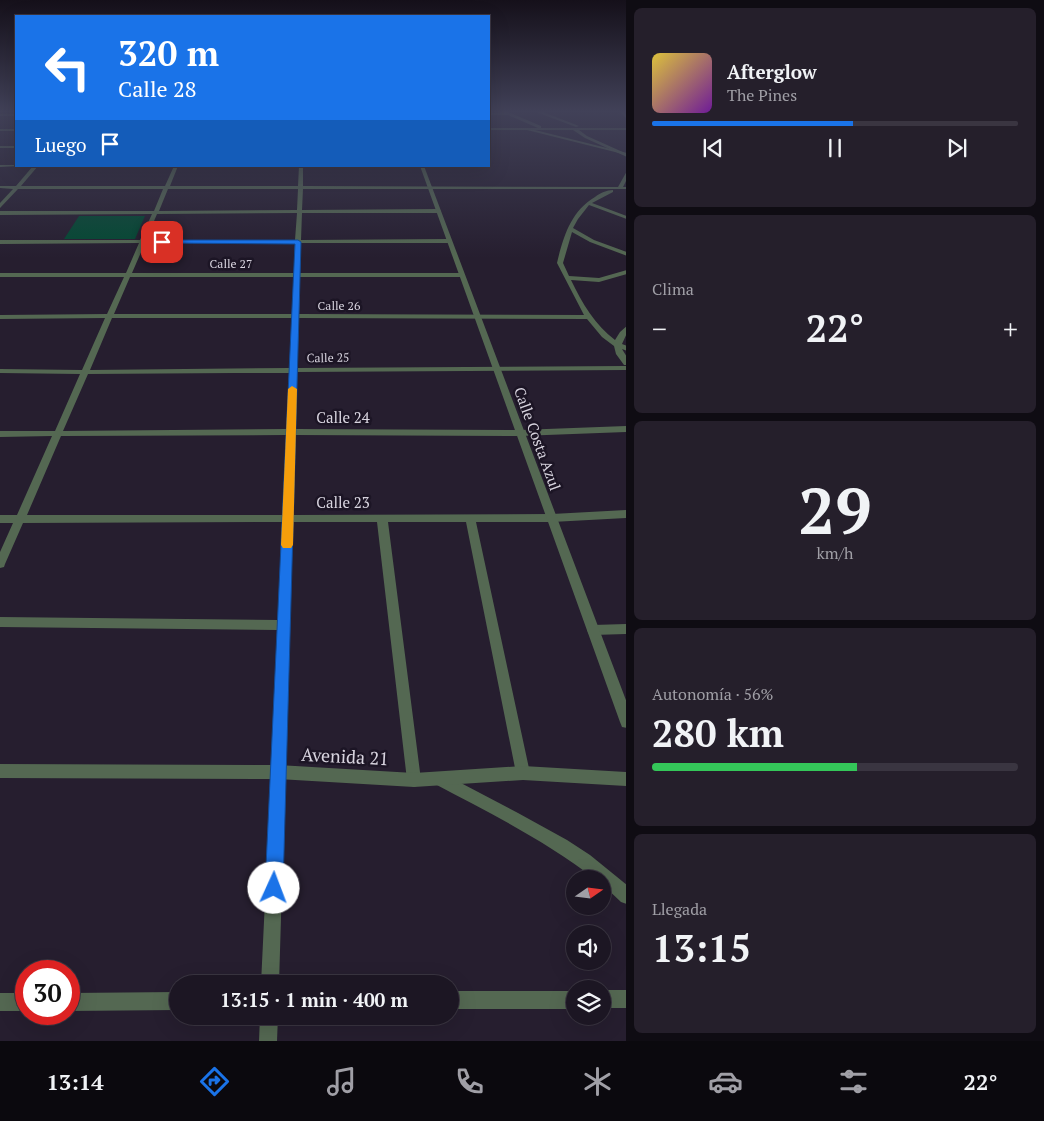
<!DOCTYPE html>
<html lang="es">
<head>
<meta charset="utf-8">
<style>
  :root { --surface:#1c1623; --page:#251f2b; --text:#f1f3f6; --muted:#a09fa6; --line:#3a3541; --accent:#1a73e8 }
  body { margin:0; font-family:"PT Serif",serif; background:var(--page); color:var(--text); height:100vh; display:flex; flex-direction:column; font-size:19px; white-space:nowrap }
  * { box-sizing:border-box; margin:0 }
  p { font-size:16px; color:var(--muted) }
  .icon { flex:none; width:28px; height:28px; fill:none; stroke:currentColor; stroke-width:2; stroke-linecap:round; stroke-linejoin:round }
  .map { position:relative; flex:1; overflow:hidden }
  .sheet { display:flex; flex-direction:column; gap:8px; padding:8px; background:#0f0c13; width:418px }
  .sheet>* { flex:none }
  .top-card { position:absolute; left:15px; top:15px; width:475px; height:152px; border-radius:0px; box-shadow:0 5px 20px #0002,0 0 0 1px var(--line); background:#1a73e8; color:#fff; overflow:hidden }
  .needle { width:32px; rotate:76deg }
  .fabs { position:absolute; left:566px; top:870px; display:grid; gap:10px }
  .fabs a { display:grid; place-items:center; width:45px; height:45px; border-radius:50%; background:var(--surface); box-shadow:0 5px 20px #0002,0 0 0 1px var(--line); font-size:25px }
  .speed { position:absolute; left:15px; top:960px; display:flex; gap:10px; font-size:25px; font-weight:700; text-align:center }
  .speed>* { display:grid; place-content:center; width:65px; height:65px; border-radius:50%; background:var(--surface); box-shadow:0 5px 20px #0002,0 0 0 1px var(--line); line-height:1 }
  .speed .limit { border:8px solid #d22; background:#fff; color:#111 }
  .pin { position:absolute; display:grid; place-items:center; width:42px; height:42px; color:#fff; margin:-21px; border-radius:10px; box-shadow:0 2px 8px #0006 }
  .me { position:absolute; width:55px; margin:-28px; rotate:2deg; stroke-linejoin:round; filter:drop-shadow(0 0 4px #0008) }
  .turn { display:flex; align-items:center; gap:18px; height:105px; padding:0 20px; font-size:22px }
  .turn .icon { width:65px; height:65px; stroke-width:2.5 }
  .turn b { display:block; font-size:35px; line-height:42px }
  .then { display:flex; align-items:center; height:48px; padding:0 20px; background:#0003; gap:10px; font-size:19px }
  .big { font-size:38px; font-weight:800; line-height:1.1 }
  .sheet .card { flex:1; display:flex; flex-direction:column; justify-content:center; gap:8px; min-width:0; padding:0 18px; border-radius:8px; background:var(--page) }
  .sheet .dial { align-items:center; gap:0 }
  .dial b { font-size:65px; line-height:1 }
  .song { display:flex; align-items:center; gap:15px }
  .cover { width:60px; height:60px; border-radius:8px; background:linear-gradient(135deg,hsl(50 70% 55%),hsl(280 70% 35%)) }
  .played { height:5px; border-radius:2px; background:linear-gradient(90deg,var(--accent) 55%,var(--line) 55%) }
  .keys { display:flex; justify-content:space-around; direction:ltr }
  .heat { display:flex; justify-content:space-between; align-items:center; font-size:28px; direction:ltr }
  .charge { height:8px; border-radius:4px; background:linear-gradient(90deg,#34c759 56%,var(--line) 0) }
  .trip { position:absolute; left:169px; top:975px; width:290px; height:50px; border-radius:25px; background:var(--surface); box-shadow:0 5px 20px #0002,0 0 0 1px var(--line); font-weight:800; line-height:50px; text-align:center }
  .tab-bar { display:flex; height:80px; justify-content:space-around; align-items:center; background:#0b090e; color:var(--muted) }
  .tab-bar .icon { width:35px; height:35px }
  .tab-bar .on { color:var(--accent) }
  .tab-bar b { font-size:22px; color:var(--text) }
  main { display:flex; flex:1; min-height:0 }
  .map>svg:first-child { display:block }
  .green { fill:#024932 }
  .lines { fill:none; stroke-linecap:round; stroke-linejoin:round }
  .minor { fill:#546852; fill-rule:evenodd }
  .tertiary { fill:#546852; fill-rule:evenodd }
  .route { fill:#1a73e8; stroke:#114b97 }
  .slow { fill:#f59e0b }
  .labels { text-anchor:middle; stroke-width:5; stroke-linejoin:round; paint-order:stroke }
  .far-street-label { font-size:12px; fill:#d8d4df; stroke:#1c1525 }
  .street-label { font-size:15px; fill:#d8d4df; stroke:#1c1525 }
  .near-street-label { font-size:18px; fill:#d8d4df; stroke:#1c1525 }
</style>
</head>
<body>
<main>
<div class="map">
<svg width="627" height="1041" viewBox="0 0 627 1041">
  <rect width="100%" height="100%" fill="#261e2f"/>
  <path class="green" d="M79 216H145L135 239H64Z"/>
  <g class="lines">
    <path class="minor" d="M508 112 541 126V128H627V130H579L587 136 627 154V157L585 138 573 130H527L526 128H538L508 115H489V113Z
      M536 112H543L579 126 576 127Z
      M620 112H625L627 118H626Z
      M0 114H16V116H0Z
      M0 146H16V148H0Z
      M0 165H16L18 166 0 167Z
      M33 166H38L21 186H165L174 166H178L170 186H298L299 166H303V186L618 187 627 171V179L623 187H627V189H303L302 210 438 209 441 211 438 213H302L301 240 449 239 452 241 449 243H301L300 273H462L465 275 462 277H300L299 314 584 315 557 263C563 237 571 211 595 197 600 193 607 190 613 190V192L592 203 627 216V219L589 205 578 219 573 228 594 240 627 252V256L590 242 572 232 563 263 569 276 599 278 627 270V274L599 282 571 280C582 303 595 325 615 340L620 332 627 326V333L622 344 627 346V351L622 349 627 357V365H624L616 354 614 346 602 337 587 319 299 318 297 368 627 366V370L297 372 295 429 520 430 627 426V432L520 436 295 435 293 515 552 514 627 510V518L552 522H476L530 773 528 778 523 780 518 778 516 773 466 522H388L421 780 419 785 414 787 409 785 407 780 377 522H293L279 984H261L278 630 0 627V617L278 620 282 522 23 523 5 564 4 567 0 568V552L13 523H0V515H17L52 436 0 437V431H55L80 374 0 373V369L82 370 105 318 0 319V315L107 314 124 277H0V273H126L139 243 0 244V240H140L152 214 0 215V211H154L163 189H18L0 208V203L13 189 0 188V186H16ZM168 189H298L297 210 159 211ZM297 213 295 240H146L157 214ZM145 243H295L294 273H132ZM130 277H294L292 314H114ZM112 318H292L290 368 90 370ZM235 373H289L287 429 63 431 88 374ZM286 435 283 515H27L61 436Z
      M627 624V634L593 635 589 634 587 630 589 626 593 625Z
      M440 772 518 813 567 840 590 855 627 885V904L621 902 602 884V879H595C546 841 490 813 435 784L433 779 435 774Z
      M602 990H627V1008H602Z
      M450 991H575V1009H450Z
      M178 992V1010L69 1011V993Z
      M0 993H26V1011H0Z
      M260 1016H278L277 1041H259Z"/>
    <path class="tertiary" d="M489 128H527L627 153V155L527 130H489Z
      M0 129H16V131H0Z
      M420 166H424L627 703V728L622 727 620 722Z
      M0 764 278 765 414 773 523 766 627 772V786L523 780 414 787 278 779 0 778Z"/>
  </g>
  <linearGradient id="sky" x2="0" y2="1"><stop stop-color="#15101a"/><stop offset="0.43" stop-color="#414158"/><stop offset="1" stop-color="#414158" stop-opacity="0"/></linearGradient>
  <rect width="627" height="258" fill="url(#sky)"/>
  <path class="route" d="M160 240H298L301 242 283 888 280 894 274 896 268 894 265 888 295 244 162 243H160Z"/>
  <path class="slow" d="M292 386 297 389 293 545 291 548H283L281 545 288 389Z"/>
  <g class="labels">
    <g class="far-street-label">
      <text x="231" y="268">Calle 27</text>
      <text x="339" y="310">Calle 26</text>
      <text transform="translate(328 358) rotate(-1)" y="4">Calle 25</text>
    </g>
    <g class="street-label">
      <text x="343" y="423">Calle 24</text>
      <text transform="translate(537 439) rotate(70)" y="5">Calle Costa Azul</text>
      <text x="343" y="508">Calle 23</text>
    </g>
    <g class="near-street-label">
      <text transform="translate(345 757) rotate(3)" y="6">Avenida 21</text>
    </g>
  </g>
</svg>
<div class="fabs">
<a><svg class="needle" viewBox="-14 -14 28 28"><path d="M0-13l5 13h-10z" fill="#e53935"/><path d="M0 13l5-13h-10z" fill="#a09fa6"/></svg></a>
<a><svg class="icon" aria-label="sound" viewBox="0 0 24 24"><path d="M4 9h4l5-4v14l-5-4H4zM17 9q2 3 0 6"/></svg></a>
<a><svg class="icon" aria-label="layers" viewBox="0 0 24 24"><path d="M12 4l9 5-9 5-9-5zM3 14l9 5 9-5"/></svg></a>
</div>
<div class="speed"><div class="limit">30</div></div>
<div class="pin" style="left:162px;top:242px;background:#d93025"><svg class="icon" aria-label="arrive" viewBox="0 0 24 24"><path d="M6 21V4h12l-3 4 3 4H6"/></svg></div>
<svg class="me" style="left:274px;top:888px" viewBox="-20 -20 40 40"><circle r="19" fill="#fff"/><path d="M0-13L10 11 0 6-10 11z" fill="#1a73e8"/></svg>
<div class="trip">13:15 · 1 min · 400 m</div>
<div class="top-card">
<div class="turn"><svg class="icon" aria-label="left" viewBox="0 0 24 24"><path d="M17 20v-9H6M10 6l-5 5 5 5"/></svg><div><b>320 m</b>Calle 28</div></div>
<div class="then">Luego<svg class="icon" aria-label="arrive" viewBox="0 0 24 24"><path d="M6 21V4h12l-3 4 3 4H6"/></svg></div>
</div>
</div>
<section class="sheet">
<div class="card">
<div class="song"><i class="cover"></i><div><b>Afterglow</b><p>The Pines</p></div></div>
<div class="played"></div>
<div class="keys"><svg class="icon" aria-label="previous" viewBox="0 0 24 24"><path d="M18 5L8 12l10 7zM5 5v14"/></svg><svg class="icon" aria-label="pause" viewBox="0 0 24 24"><path d="M8 5v14M16 5v14"/></svg><svg class="icon" aria-label="next" viewBox="0 0 24 24"><path d="M6 5l10 7-10 7zM19 5v14"/></svg></div>
</div>
<div class="card"><p>Clima</p>
<div class="heat"><a>−</a><b class="big">22°</b><a>+</a></div>
</div>
<div class="card dial"><b>29</b><p>km/h</p></div>
<div class="card"><p>Autonomía · 56%</p><b class="big">280 km</b><div class="charge"></div></div>
<div class="card"><p>Llegada</p><b class="big">13:15</b></div>
</section>
</main>
<nav class="tab-bar">
<b>13:14</b>
<svg class="icon on" aria-label="directions" viewBox="0 0 24 24"><path d="M12 3l9 9-9 9-9-9zM9 14v-3h6M13 9l2 2-2 2"/></svg>
<svg class="icon" aria-label="music" viewBox="0 0 24 24"><path d="M9 18V5l10-2v13"/><circle cx="6" cy="18" r="3"/><circle cx="16" cy="16" r="3"/></svg>
<svg class="icon" aria-label="phone" viewBox="0 0 24 24"><path d="M5 4h4l2 5-3 2q2 4 5 5l2-3 5 2v4C11 20 4 13 5 4z"/></svg>
<svg class="icon" aria-label="climate" viewBox="0 0 24 24"><path d="M12 3v18M4 7l16 10M4 17L20 7"/></svg>
<svg class="icon" aria-label="car" viewBox="0 0 24 24"><path d="M5 17H2v-5l4-1 3-4h7l3 4 3 1v5h-3M9 17h6M6 11h13"/><circle cx="7" cy="17" r="2"/><circle cx="17" cy="17" r="2"/></svg>
<svg class="icon" aria-label="filters" viewBox="0 0 24 24"><path d="M4 7h16M4 17h16"/><circle cx="9" cy="7" r="2"/><circle cx="15" cy="17" r="2"/></svg>
<b>22°</b>
</nav>
</body>
</html>
